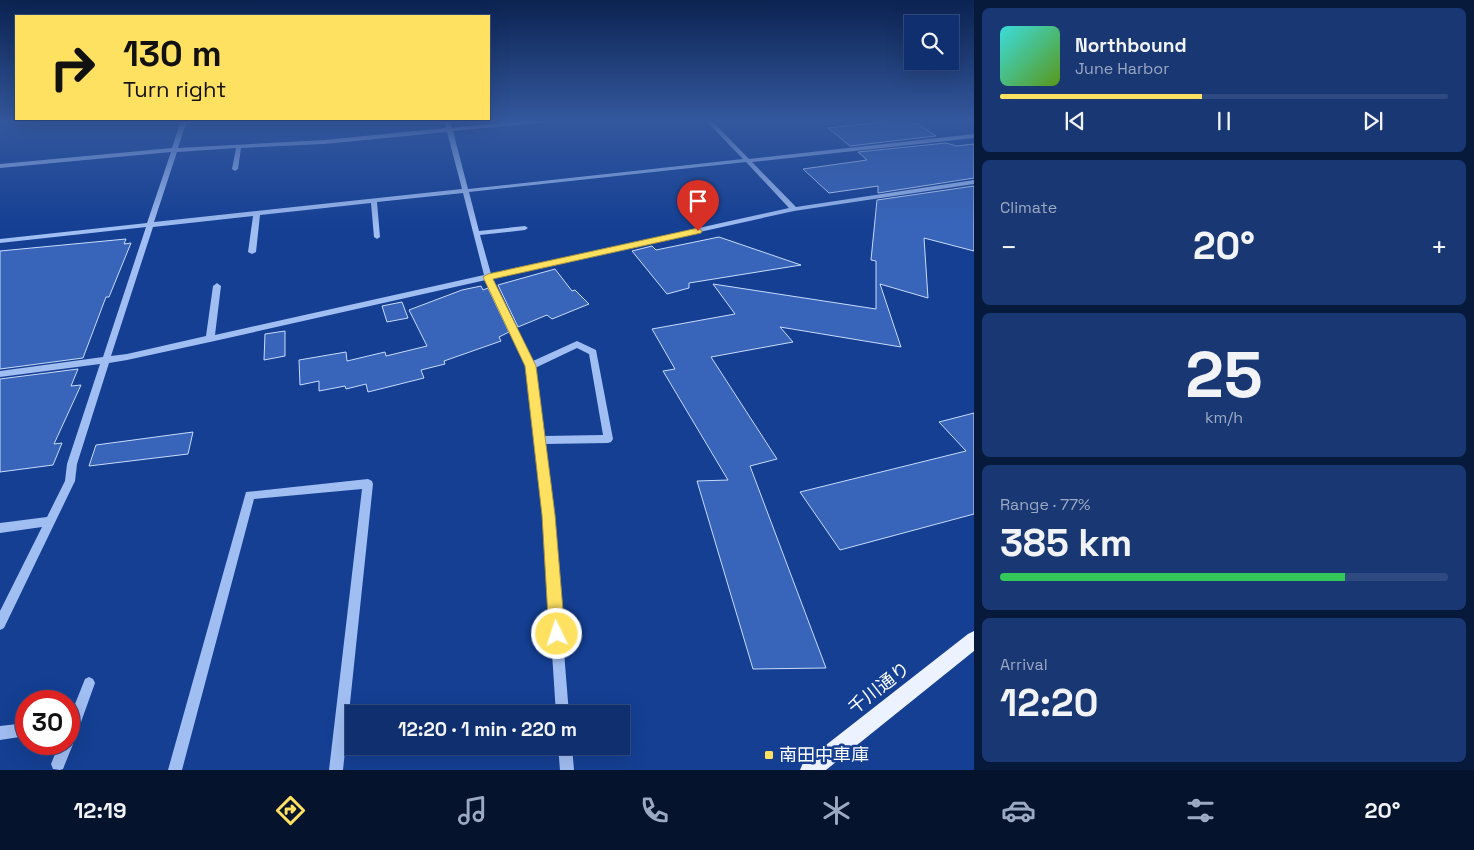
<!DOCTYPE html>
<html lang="en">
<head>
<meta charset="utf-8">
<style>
  :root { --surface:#0f2f6e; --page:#183773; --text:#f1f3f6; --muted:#9ba9c2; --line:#2f4a81; --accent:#ffe162 }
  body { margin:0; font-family:"Space Grotesk","Noto Sans JP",sans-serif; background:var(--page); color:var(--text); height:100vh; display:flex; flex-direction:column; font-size:19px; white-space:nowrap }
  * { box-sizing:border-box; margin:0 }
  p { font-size:16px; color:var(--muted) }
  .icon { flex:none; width:28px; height:28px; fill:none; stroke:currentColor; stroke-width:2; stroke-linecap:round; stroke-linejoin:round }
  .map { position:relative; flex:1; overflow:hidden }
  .sheet { display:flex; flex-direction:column; gap:8px; padding:8px; background:#081a3c; width:500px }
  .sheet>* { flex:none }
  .top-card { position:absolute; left:15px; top:15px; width:475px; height:105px; border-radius:0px; box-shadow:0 5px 20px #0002,0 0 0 1px var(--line); background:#ffe162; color:#111; overflow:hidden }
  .buttons { position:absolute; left:904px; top:15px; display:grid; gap:10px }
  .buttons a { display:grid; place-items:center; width:55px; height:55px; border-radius:0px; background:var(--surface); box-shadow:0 5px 20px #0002,0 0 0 1px var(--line); font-size:25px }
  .speed { position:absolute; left:15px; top:690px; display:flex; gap:10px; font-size:25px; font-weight:700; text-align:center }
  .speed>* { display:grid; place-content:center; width:65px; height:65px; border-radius:50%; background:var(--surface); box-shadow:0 5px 20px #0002,0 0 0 1px var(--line); line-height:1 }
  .speed .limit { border:8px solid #d22; background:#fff; color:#111 }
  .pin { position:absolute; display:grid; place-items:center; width:42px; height:42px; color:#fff; margin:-51px -21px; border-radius:50% 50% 50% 0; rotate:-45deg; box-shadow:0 0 5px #0007 }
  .pin .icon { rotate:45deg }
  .me { position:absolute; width:55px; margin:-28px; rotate:356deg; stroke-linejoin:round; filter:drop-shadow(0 0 4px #0008) }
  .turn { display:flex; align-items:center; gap:18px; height:105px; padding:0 25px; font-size:22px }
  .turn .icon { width:65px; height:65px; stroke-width:2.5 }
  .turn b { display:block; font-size:35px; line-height:42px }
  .big { font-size:38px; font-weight:700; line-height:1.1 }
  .sheet .card { flex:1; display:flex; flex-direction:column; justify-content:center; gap:8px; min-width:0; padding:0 18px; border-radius:8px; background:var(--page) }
  .sheet .dial { align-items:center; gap:0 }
  .dial b { font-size:65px; line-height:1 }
  .song { display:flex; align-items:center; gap:15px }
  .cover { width:60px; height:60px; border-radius:8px; background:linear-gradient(135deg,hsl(180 70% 55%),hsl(90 70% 35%)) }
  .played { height:5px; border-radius:2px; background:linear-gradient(90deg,var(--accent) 45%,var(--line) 45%) }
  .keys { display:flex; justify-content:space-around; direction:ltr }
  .heat { display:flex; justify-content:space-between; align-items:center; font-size:28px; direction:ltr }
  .charge { height:8px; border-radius:4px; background:linear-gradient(90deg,#34c759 77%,var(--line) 0) }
  .trip { position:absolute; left:345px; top:705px; width:285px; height:50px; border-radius:0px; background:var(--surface); box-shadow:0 5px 20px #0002,0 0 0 1px var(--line); font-weight:700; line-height:50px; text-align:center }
  .dock { display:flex; height:80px; justify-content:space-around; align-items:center; background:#06132c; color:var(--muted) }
  .dock .icon { width:35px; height:35px }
  .dock .on { color:var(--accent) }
  .dock b { font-size:22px; color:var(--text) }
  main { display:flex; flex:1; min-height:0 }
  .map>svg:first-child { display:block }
  .building { fill:#3865ba; stroke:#c9dbfc }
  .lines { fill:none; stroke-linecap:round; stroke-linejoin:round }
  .minor { fill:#a1bef2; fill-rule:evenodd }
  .major { fill:#ecf2ff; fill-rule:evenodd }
  .route { fill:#ffe162; stroke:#a69240 }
  .poi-dot { fill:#ffe162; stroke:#143f93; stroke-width:2 }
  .labels { text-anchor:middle; stroke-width:5; stroke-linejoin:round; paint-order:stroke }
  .near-street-label { font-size:18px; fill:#fff; stroke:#143f93 }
  .near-poi-label { font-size:18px; fill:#fff; stroke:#143f93; text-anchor:start }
</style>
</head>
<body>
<main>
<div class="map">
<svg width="974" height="770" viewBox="0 0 974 770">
  <rect width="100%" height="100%" fill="#143f93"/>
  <path class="building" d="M899 120H908L914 124H918L936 136 850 146 828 128Z
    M946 143 957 146 974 144V178L878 193V186L829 193 803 169 867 160 858 152Z
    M974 186V251L924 238 928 298 880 284 901 347 780 327 793 342 711 357 777 459 750 466 826 668 753 669 697 481 728 480 663 371 675 369 652 329 735 314 713 284 876 309V261L871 260 877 200Z
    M719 237 801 265 689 283V288L667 294 632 251 652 246 656 250Z
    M126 239 124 244 131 243 109 297H106L83 358 0 369V251Z
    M555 269 572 291 575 290 589 304 552 319 547 315 518 327 498 285Z
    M481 286 483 290 488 288 509 332 499 337 501 341 444 361 445 364 421 370 424 378 368 392 366 384 346 389 345 386 319 391V381L300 385 299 360 346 352 347 361 385 352 386 356 427 346 409 310 462 290Z
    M402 302 408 318 387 322 382 306Z
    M285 331V356L264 360 265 334Z
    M78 369 71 386 81 385 54 444 62 443 53 465 0 472V379Z
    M974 413V514L840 550 800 492 966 451 939 422Z
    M193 432 188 454 89 466 96 445Z"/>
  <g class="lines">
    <path class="minor" d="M181 120H187L178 148 324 140 446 128 444 120H450L452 128 530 120H551L548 122 453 131 468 189 743 159 705 120H711L749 159 974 134V138L752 162 796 207 974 180V184L794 211 492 278 533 361 577 341 596 350 613 439 611 442 608 443 545 444 553 515 569 714H556L543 515 527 366 486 280 210 342 127 360 109 363 77 464 75 481 4 628 0 630V611L42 527 0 533V523L47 517 65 481 67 464 100 364 0 377V371L103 357 146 227 0 243V239L147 223 171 152 0 168V164L172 148ZM447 132 462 189 154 222 177 152 236 148 232 169 235 171 238 169 241 148 324 144ZM746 162 789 208 491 274 480 235 525 230 528 228 525 226 479 231 469 192ZM463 193 484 275 215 335 221 286 217 283 213 286 206 336 127 354 111 356 153 227 253 216 248 252 252 254 256 252 260 215 371 203 374 237 377 239 380 237 377 202ZM577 348 589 354 603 435 544 436 535 368Z
      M368 479 372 481 373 484 343 770H329L362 489 254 499 182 770H168L246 492Z
      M89 677 93 679 95 683 76 736 74 741 72 742 73 744 63 769 60 770 53 769 51 764 59 744H69V719L85 679Z
      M26 723V736L0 740V726Z
      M558 746H572L574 770H560Z"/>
    <path class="major" d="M974 631V651L826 770H800L803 763 968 634Z"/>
  </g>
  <linearGradient id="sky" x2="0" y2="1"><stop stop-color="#0b2351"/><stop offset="0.53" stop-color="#34589e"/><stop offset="1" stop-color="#34589e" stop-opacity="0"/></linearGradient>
  <rect width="974" height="228" fill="url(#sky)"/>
  <path class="route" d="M698 228 702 231 701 233 493 279 536 366 555 515 565 634 563 640 557 642 551 640 549 634 542 515 525 366 483 277 488 274Z"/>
  <rect class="poi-dot" x="764" y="750" width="10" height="10" rx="2.5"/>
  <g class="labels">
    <g class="near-street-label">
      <text transform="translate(879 688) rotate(-38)" y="6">千川通り</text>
    </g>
    <g class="near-poi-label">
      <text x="779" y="761">南田中車庫</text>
    </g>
  </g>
</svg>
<div class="buttons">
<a><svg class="icon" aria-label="search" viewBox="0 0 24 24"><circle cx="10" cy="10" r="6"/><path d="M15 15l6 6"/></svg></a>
</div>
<div class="speed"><div class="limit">30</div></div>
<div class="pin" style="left:698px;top:231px;background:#d93025"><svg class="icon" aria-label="arrive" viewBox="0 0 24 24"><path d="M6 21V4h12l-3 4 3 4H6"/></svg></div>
<svg class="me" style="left:557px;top:634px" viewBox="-20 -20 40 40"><circle r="17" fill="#ffe162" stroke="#fff" stroke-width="3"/><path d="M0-11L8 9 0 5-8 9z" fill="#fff"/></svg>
<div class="trip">12:20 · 1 min · 220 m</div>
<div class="top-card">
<div class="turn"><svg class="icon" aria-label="right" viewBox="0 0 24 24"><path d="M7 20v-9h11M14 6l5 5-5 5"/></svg><div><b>130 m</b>Turn right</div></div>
</div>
</div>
<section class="sheet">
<div class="card">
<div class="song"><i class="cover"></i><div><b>Northbound</b><p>June Harbor</p></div></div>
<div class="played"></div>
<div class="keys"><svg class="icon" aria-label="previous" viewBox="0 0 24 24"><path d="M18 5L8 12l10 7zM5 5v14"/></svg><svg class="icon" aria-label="pause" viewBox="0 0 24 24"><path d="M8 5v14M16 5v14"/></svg><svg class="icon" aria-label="next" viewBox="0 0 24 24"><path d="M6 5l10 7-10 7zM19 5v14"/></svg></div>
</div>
<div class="card"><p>Climate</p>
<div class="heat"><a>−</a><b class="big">20°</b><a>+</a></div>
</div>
<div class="card dial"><b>25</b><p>km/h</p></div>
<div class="card"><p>Range · 77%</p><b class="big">385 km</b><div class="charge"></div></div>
<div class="card"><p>Arrival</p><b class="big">12:20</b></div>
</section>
</main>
<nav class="dock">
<b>12:19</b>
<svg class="icon on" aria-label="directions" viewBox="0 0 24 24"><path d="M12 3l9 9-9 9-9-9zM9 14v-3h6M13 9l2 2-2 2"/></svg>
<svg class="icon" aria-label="music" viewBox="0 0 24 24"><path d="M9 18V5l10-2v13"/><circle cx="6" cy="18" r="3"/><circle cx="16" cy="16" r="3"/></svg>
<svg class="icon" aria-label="phone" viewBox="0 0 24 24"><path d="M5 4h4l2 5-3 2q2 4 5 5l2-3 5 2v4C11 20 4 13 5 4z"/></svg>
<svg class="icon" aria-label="climate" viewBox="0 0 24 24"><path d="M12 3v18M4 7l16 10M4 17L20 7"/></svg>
<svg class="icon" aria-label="car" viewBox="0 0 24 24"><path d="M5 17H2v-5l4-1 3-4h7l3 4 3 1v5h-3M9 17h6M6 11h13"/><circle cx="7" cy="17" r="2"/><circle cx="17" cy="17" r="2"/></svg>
<svg class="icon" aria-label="filters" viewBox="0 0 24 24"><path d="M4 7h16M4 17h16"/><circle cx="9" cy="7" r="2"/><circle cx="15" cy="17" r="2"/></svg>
<b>20°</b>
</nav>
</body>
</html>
